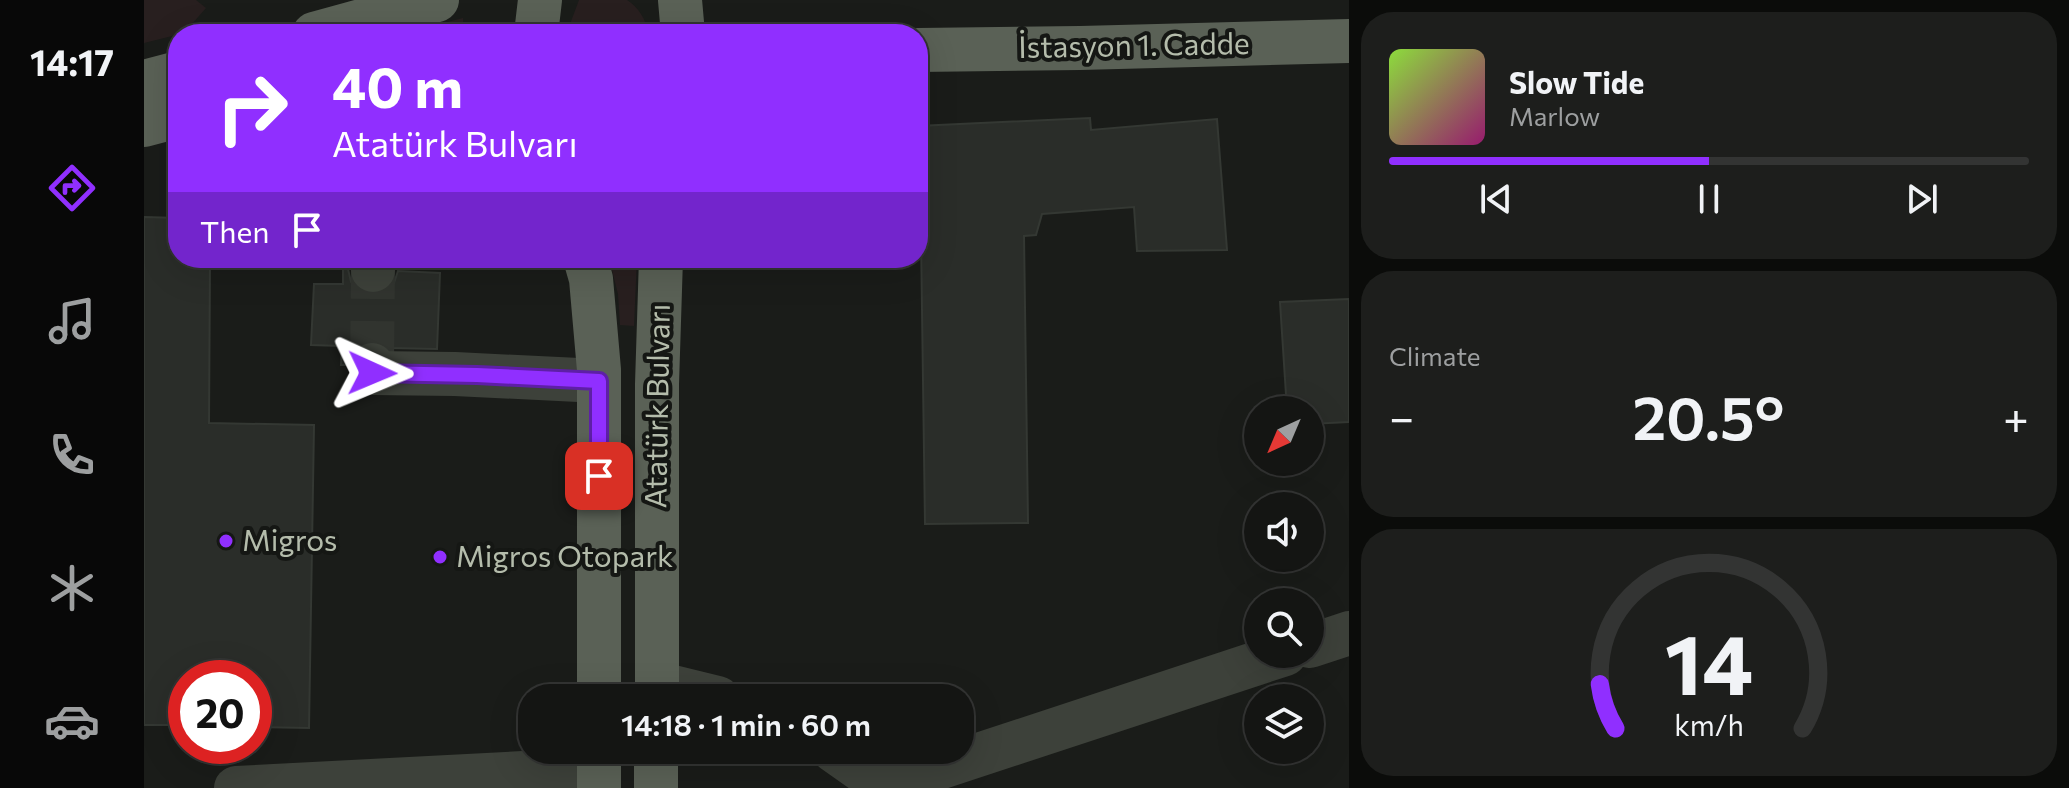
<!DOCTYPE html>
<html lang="en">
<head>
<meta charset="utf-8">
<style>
  :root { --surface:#141513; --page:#1d1e1c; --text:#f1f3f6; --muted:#9d9fa0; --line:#333433; --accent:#902fff }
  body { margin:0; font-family:Commissioner,sans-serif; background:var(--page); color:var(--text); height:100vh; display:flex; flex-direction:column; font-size:30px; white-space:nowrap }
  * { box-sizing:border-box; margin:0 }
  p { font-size:26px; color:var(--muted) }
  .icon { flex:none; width:44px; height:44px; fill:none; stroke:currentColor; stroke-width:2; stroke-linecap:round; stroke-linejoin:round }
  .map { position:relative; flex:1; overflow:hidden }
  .side { display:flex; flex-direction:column; gap:12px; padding:12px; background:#0b0c0a; width:720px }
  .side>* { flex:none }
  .banner { position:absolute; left:24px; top:24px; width:760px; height:244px; border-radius:32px; box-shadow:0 8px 32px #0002,0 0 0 2px var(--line); background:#902fff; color:#fff; overflow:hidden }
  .needle { width:52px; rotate:224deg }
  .controls { position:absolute; left:1100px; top:396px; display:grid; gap:16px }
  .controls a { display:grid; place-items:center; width:80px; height:80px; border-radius:50%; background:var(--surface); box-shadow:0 8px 32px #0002,0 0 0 2px var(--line); font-size:40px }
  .speed { position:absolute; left:24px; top:660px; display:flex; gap:16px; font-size:40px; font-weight:700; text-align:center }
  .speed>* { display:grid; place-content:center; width:104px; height:104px; border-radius:50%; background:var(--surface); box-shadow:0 8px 32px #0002,0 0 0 2px var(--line); line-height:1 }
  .speed .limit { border:12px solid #d22; background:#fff; color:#111 }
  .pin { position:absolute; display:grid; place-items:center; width:68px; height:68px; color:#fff; margin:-34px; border-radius:16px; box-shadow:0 4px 12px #0006 }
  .me { position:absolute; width:88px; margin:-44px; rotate:91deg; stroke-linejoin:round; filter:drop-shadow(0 0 6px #0008) }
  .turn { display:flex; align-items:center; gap:28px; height:168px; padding:0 32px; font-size:36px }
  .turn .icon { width:104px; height:104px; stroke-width:2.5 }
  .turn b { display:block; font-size:56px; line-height:68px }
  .then { display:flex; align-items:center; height:76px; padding:0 32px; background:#0003; gap:16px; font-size:30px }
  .big { font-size:60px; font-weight:600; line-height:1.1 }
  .side .card { flex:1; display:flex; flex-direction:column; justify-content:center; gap:12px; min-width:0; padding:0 28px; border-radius:32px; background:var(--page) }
  .side .dial { align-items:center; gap:0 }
  .dial svg { height:208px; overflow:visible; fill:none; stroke:var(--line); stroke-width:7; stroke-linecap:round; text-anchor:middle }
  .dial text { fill:var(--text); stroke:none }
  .song { display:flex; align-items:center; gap:24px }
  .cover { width:96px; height:96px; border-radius:12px; background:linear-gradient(135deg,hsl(90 70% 55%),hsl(320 70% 35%)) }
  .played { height:8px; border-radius:4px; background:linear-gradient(90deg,var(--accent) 50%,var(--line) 50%) }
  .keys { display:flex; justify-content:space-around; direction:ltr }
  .heat { display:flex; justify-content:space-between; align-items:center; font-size:44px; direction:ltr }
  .trip { position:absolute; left:374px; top:684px; width:456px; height:80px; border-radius:32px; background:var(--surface); box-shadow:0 8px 32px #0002,0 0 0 2px var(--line); font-weight:600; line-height:80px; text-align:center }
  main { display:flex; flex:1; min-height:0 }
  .tabs { display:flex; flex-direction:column; width:144px; justify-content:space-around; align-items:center; background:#080808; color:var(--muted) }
  .tabs .icon { width:56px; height:56px }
  .tabs .selected { color:var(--accent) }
  .tabs b { font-size:36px; color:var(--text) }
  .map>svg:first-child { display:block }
  .green { fill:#281f1f }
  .building { fill:#2a2d29; stroke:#343833; stroke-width:2 }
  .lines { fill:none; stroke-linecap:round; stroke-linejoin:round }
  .minor-tunnel { stroke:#31342f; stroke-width:44; stroke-dasharray:44 22; stroke-linecap:butt }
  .minor { stroke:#3d413a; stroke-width:44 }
  .major { stroke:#5a6156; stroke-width:44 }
  .route-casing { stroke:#5e1fa6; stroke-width:20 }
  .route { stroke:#902fff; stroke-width:14 }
  .poi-dot { fill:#902fff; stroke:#151714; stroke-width:3 }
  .labels { text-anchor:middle; stroke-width:8; stroke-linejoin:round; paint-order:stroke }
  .street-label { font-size:30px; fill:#b4bcab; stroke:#151714 }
  .poi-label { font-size:30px; fill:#b4bcab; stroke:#151714; text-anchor:start }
</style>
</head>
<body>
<main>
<nav class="tabs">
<b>14:17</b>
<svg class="icon selected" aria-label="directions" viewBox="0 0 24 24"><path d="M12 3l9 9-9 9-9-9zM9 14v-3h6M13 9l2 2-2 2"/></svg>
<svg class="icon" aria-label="music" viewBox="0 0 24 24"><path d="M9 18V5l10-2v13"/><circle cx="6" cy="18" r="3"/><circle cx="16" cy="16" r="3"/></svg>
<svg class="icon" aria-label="phone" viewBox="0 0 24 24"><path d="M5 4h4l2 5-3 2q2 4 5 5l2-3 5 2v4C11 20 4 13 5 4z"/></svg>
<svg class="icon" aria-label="climate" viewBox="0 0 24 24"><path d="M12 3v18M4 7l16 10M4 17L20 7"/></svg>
<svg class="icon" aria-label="car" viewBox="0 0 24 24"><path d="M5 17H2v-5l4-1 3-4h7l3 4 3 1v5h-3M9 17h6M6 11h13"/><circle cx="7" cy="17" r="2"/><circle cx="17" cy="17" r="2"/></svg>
</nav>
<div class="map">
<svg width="1205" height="788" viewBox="0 0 1205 788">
  <rect width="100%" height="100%" fill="#1a1c19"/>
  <path class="green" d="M0 0H52L62 8 40 33 0 43Z
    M435 0H483C494 7 504 21 503 34H427L426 24Z
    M319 18V34H256Z
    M465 258H493L490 326 476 325 474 294Z"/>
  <path class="building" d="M946 118 947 130 1073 119 1083 250 993 251 990 207 898 214 892 235 880 236 884 523 781 524 777 237H774V126Z
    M0 217 34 218V258H66L65 423 170 425 165 728 110 727V678H42V725H0Z
    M199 269H204L207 282 216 291 228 295 242 291 250 283 254 271 296 273 293 349 246 348 240 343 227 340 215 344 206 353 203 365H197L198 346 167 345 170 284H199Z
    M1205 299V422L1166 424V410H1143L1136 302Z"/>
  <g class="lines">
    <path class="minor-tunnel" d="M228 365 229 270"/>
    <path class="minor" d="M229 270V258
      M228 365V373L311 374 455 381
      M1166 646 1205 633
      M513 683 574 698
      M689 750 740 786
      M740 786 1141 654
      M92 788 455 769"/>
    <path class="major" d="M536 0 539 34
      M170 34 293 0
      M392 34 396 0
      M774 50 936 48 1205 41
      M0 82 34 73
      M0 125 34 116
      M441 258 447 279 455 370V698
      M513 698V384L517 258
      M455 788V750
      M512 788V750"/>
  </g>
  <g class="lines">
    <g class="route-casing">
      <path id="route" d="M228 373 333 375 455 381V476"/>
    </g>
    <use href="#route" class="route"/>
  </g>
  <g class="poi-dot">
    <circle cx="82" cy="541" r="8"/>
    <circle cx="296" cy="557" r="8"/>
  </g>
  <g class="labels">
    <g class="street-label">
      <text transform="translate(990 46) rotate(-1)" y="10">İstasyon 1. Cadde</text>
      <text transform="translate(514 406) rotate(-89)" y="10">Atatürk Bulvarı</text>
    </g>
    <g class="poi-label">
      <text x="98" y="551">Migros</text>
      <text x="312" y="567">Migros Otopark</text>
    </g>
  </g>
</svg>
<div class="controls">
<a><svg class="needle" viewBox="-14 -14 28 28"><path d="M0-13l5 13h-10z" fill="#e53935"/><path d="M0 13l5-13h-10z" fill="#9d9fa0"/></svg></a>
<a><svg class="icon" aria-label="sound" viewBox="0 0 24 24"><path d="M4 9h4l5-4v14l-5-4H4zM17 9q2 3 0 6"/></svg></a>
<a><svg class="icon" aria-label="search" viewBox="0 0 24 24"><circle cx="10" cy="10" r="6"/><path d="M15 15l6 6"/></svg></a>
<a><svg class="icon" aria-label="layers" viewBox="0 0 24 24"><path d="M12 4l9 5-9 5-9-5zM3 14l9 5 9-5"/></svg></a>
</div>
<div class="speed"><div class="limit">20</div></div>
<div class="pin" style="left:455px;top:476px;background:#d93025"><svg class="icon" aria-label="arrive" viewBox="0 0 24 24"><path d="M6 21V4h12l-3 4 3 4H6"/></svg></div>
<svg class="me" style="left:228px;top:373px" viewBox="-20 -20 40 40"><path d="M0-17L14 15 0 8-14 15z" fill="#902fff" stroke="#fff" stroke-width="4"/></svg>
<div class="trip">14:18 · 1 min · 60 m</div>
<div class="banner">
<div class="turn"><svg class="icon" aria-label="right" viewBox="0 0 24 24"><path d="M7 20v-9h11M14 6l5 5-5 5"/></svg><div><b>40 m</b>Atatürk Bulvarı</div></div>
<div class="then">Then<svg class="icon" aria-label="arrive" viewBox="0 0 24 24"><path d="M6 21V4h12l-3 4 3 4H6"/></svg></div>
</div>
</div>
<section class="side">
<div class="card">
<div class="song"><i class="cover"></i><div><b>Slow Tide</b><p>Marlow</p></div></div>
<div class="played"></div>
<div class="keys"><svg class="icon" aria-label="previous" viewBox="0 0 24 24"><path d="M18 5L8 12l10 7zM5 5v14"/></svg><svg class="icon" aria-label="pause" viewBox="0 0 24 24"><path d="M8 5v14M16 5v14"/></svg><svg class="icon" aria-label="next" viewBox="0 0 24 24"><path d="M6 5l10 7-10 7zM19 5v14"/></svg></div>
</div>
<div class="card"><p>Climate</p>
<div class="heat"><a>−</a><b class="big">20.5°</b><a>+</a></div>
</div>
<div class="card dial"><svg viewBox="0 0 100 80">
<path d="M14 69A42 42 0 1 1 86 69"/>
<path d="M14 69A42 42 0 0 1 8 52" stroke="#902fff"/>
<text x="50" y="56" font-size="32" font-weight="700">14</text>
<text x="50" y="72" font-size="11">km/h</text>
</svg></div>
</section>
</main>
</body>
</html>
